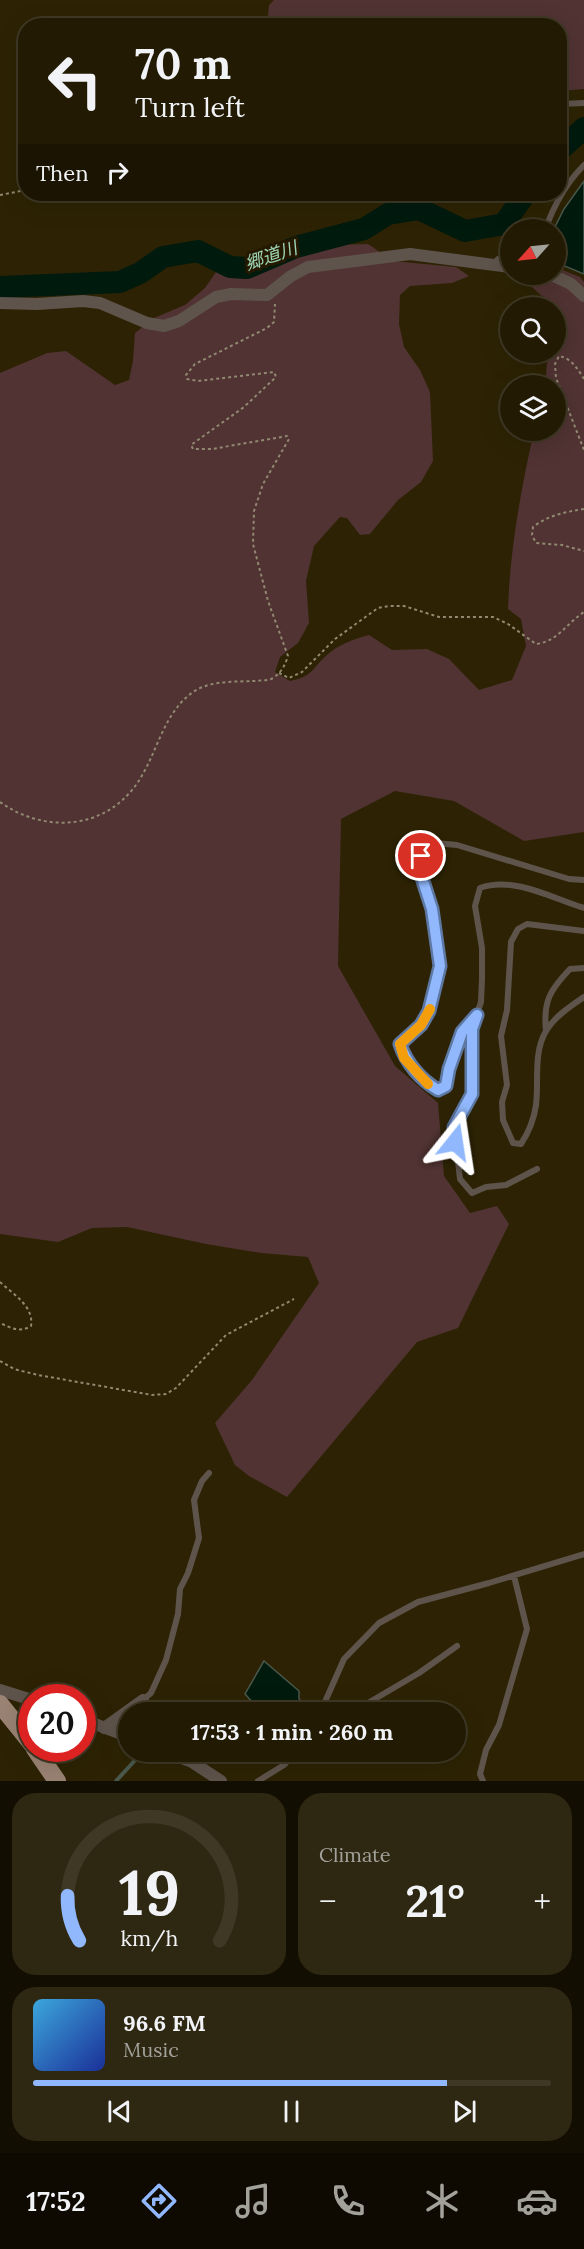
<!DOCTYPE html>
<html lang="en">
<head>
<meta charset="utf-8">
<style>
  :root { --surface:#221a03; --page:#2e2712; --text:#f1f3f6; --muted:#a2a19a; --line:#3f3825; --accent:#91b8fd }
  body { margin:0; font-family:Lora,"Noto Sans JP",serif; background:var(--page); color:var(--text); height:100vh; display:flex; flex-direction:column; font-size:22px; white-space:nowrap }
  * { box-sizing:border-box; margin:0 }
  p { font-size:20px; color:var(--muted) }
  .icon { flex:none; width:33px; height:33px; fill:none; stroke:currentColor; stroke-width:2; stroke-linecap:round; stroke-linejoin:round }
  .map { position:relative; height:1781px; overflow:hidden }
  .details { display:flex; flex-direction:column; gap:12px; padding:12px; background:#130e02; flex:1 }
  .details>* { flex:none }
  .hud { position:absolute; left:18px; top:18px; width:549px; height:183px; border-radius:24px; box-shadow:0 6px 24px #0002,0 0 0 2px var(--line); background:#221a03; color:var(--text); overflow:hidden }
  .needle { width:39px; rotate:243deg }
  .buttons { position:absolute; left:500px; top:219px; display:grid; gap:12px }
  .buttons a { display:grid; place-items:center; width:66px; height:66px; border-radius:50%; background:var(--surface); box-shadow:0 6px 24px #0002,0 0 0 2px var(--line); font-size:30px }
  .speed { position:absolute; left:18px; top:1684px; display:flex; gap:12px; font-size:30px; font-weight:700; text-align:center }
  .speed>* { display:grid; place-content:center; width:78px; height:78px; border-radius:50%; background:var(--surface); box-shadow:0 6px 24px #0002,0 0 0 2px var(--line); line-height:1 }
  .speed .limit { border:9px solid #d22; background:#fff; color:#111 }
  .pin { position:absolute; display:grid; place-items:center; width:51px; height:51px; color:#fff; margin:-26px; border:3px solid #fff; border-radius:50%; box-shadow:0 2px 6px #0007 }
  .me { position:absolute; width:66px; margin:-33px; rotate:15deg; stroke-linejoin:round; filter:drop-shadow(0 0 4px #0008) }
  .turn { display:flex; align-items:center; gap:21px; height:126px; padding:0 18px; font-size:27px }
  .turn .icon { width:78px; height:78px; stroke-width:2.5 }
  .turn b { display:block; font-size:42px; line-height:51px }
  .then { display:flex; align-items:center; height:57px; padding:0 18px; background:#0003; gap:12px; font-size:22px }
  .big { font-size:45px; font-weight:700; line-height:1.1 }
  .details .tile { flex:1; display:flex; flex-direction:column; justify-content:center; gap:9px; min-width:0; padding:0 21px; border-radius:24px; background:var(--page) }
  .details .dial { align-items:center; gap:0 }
  .dial svg { height:156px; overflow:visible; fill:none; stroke:var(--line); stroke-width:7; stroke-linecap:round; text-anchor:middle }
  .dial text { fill:var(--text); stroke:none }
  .song { display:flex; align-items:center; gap:18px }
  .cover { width:72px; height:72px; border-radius:9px; background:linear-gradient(135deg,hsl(200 70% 55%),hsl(230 70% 35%)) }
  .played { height:6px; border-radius:3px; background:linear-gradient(90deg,var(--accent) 80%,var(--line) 80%) }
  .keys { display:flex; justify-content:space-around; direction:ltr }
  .heat { display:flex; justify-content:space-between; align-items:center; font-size:33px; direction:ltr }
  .details .tiles { flex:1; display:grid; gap:12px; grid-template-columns:1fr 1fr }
  .tile:last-child { grid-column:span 2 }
  .trip { position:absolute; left:118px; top:1702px; width:348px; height:60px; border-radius:30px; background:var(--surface); box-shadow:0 6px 24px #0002,0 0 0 2px var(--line); font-weight:700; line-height:60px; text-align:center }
  .tabs { display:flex; height:96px; justify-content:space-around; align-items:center; background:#0e0a01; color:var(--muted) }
  .tabs .icon { width:42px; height:42px }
  .tabs .current { color:var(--accent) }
  .tabs b { font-size:27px; color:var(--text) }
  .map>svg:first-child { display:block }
  .green { fill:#503332 }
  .water { fill:#011a0e; stroke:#4a594c; stroke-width:1.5 }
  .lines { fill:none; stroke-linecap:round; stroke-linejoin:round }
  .stream { stroke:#4a594c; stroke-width:4 }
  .river { stroke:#011a0e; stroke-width:22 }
  .path { stroke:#918971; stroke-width:2; stroke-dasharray:3 3; stroke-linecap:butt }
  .service { stroke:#5f544c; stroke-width:6 }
  .minor { stroke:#5f544c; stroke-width:12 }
  .primary { stroke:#9a8373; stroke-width:18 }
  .route-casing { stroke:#5e78a4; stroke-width:15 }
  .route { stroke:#91b8fd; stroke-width:10 }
  .slow { stroke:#f59e0b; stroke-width:10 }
  .labels { text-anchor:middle; stroke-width:6; stroke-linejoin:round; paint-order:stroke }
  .water-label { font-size:18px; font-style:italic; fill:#9ed5b5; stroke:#241900 }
</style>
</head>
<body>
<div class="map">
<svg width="584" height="1781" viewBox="0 0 584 1781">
  <rect width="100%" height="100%" fill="#2d2304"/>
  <path class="green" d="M274 0H584V89L560 91V26L267 25 269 5Z
    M368 244 393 261 456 267 469 276 452 283 410 286 400 295 399 324 404 347 420 370 430 392 433 461 421 482 398 500 370 534 360 535 347 518 340 517 314 546 306 581 309 623 298 643 280 657 275 672 290 681C314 676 311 669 327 655 339 644 354 639 369 635L392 650 427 649 449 659 479 690 512 680 526 646 521 619 508 609C510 549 521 489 534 431L555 430V386L545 385 548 353 555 352V308L546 307 543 297 525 281 524 275 555 274V267L580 277 584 282V832L524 841 454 801 395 791 341 819 338 966 395 1066 438 1103 444 1176 470 1213 497 1206 509 1224 458 1328 417 1342 287 1497 249 1476 235 1465 215 1423 252 1380 319 1283 308 1257 261 1253 206 1244 127 1227 92 1228 58 1242 0 1234V373L47 353 66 351 115 385 129 380 133 361 135 333 154 318 185 305 205 288 216 272 257 269 298 252 330 245Z"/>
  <path class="water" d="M584 181V274L555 262 554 229 564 209Z
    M264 1661 299 1691V1699L308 1707 304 1713H262L245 1694Z"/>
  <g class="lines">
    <path class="stream" d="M116 1781 138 1757"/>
    <path class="river" d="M560 150 584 128
      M0 287 120 282 140 273 163 257 198 251 230 267 247 268 296 247 364 229 388 214 419 209 465 231 504 224 525 194"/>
    <path class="path" d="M0 195 26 190
      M584 379C578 369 571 358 559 356L555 364 556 378 584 450
      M584 509C565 512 549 515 533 527L532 535 536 543 562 545 584 551
      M279 673 289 678 302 672 335 639 378 608 389 606H404L439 617H493L508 624 536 644C557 642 567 623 584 612
      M0 802C45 834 106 830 138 782 157 754 163 713 193 692 211 680 235 682 255 681 261 680 268 681 273 678 282 672 285 665 288 656L268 601 253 544 254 511 263 484 289 439 287 436 212 449H193L191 445 244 407 276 377 274 372 198 381 187 379 186 375 195 364 267 328 274 322 275 304
      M0 1282C14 1295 34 1306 31 1326 20 1333 11 1328 0 1323
      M0 1361 14 1369 38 1375 152 1395 166 1394 176 1388 226 1335 294 1299"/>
    <path class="service" d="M560 104 584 103
      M545 230C554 205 565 184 584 165
      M494 263 498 259 510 255
      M584 931 527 924 518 929 511 942 507 1010 501 1036 507 1085 502 1102 503 1120 513 1143 521 1144C529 1132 534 1119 536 1105 539 1081 533 1053 546 1031 554 1017 571 1006 584 997
      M477 1015 462 1032 449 1069 446 1086 438 1090C420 1080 406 1063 400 1044L421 1025 429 1011 440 966 432 909 423 881 421 856 435 843 457 845 569 879 584 880
      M546 1031C543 1001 550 990 570 969L584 968
      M537 1169 506 1185 486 1187 472 1193 460 1179 454 1127 472 1093V1029L481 1002 482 979V948L475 906 480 888C514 876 551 898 584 908
      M143 1700 151 1693 166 1660 178 1614 180 1589 188 1573 199 1538 194 1500 202 1481 209 1473
      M320 1713 344 1659 379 1623 418 1602 489 1583 584 1554
      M351 1713 419 1673 457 1646
      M258 1781 284 1765 296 1752
      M483 1781 480 1774 486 1750 499 1725 527 1629 514 1576"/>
    <path class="minor" d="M550 274 571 284 584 296
      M0 303 37 304 83 301 100 303 147 323 164 326 179 321 216 297 231 294 267 295 291 276 308 267 410 254 510 267
      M0 1690 32 1700
      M82 1719 129 1737
      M104 1728 143 1700
      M166 1752 192 1762 221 1781"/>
    <path class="primary" d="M0 1704 32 1744
      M35 1749 57 1781"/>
  </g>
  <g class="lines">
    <g class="route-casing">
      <path id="route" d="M421 856 423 881 432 909 440 966 429 1011 421 1025 400 1044C406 1063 421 1080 438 1090L446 1086 449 1069 462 1032 477 1015 472 1029V1094L454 1127 455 1142"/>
    </g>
    <use href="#route" class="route"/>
    <path class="slow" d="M428 1084 404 1058 400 1044 421 1025 430 1009"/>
  </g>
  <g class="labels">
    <g class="water-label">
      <text transform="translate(271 256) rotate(-19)" y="6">郷道川</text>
    </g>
  </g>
</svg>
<div class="buttons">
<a><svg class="needle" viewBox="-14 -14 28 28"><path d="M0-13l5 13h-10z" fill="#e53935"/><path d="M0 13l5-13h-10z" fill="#a2a19a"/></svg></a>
<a><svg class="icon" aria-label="search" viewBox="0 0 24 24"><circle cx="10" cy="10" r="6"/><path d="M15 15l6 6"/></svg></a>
<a><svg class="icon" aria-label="layers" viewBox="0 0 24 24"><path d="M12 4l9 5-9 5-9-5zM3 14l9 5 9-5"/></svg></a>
</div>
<div class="speed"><div class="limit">20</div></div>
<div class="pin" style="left:421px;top:856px;background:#d93025"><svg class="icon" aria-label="arrive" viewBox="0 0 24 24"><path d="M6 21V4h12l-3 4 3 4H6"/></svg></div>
<svg class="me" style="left:455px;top:1142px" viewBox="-20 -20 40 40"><path d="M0-17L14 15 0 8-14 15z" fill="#91b8fd" stroke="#fff" stroke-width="4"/></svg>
<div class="trip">17:53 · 1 min · 260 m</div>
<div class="hud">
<div class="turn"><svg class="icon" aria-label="left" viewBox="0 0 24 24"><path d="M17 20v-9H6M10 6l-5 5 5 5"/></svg><div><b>70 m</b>Turn left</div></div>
<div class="then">Then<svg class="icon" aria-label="right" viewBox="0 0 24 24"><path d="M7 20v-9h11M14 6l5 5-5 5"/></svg></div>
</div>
</div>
<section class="details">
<div class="tiles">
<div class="tile dial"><svg viewBox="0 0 100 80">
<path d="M14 69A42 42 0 1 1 86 69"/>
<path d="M14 69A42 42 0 0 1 8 46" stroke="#91b8fd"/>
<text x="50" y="56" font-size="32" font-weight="700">19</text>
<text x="50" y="72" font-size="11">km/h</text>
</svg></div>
<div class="tile"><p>Climate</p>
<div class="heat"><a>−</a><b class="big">21°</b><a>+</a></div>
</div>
<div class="tile">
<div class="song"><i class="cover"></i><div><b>96.6 FM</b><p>Music</p></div></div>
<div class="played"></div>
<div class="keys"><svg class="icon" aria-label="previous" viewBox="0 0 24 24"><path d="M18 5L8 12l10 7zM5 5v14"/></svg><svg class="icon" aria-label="pause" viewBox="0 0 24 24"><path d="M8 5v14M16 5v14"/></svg><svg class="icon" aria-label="next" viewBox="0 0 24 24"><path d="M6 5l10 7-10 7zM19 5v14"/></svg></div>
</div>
</div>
</section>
<nav class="tabs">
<b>17:52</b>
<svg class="icon current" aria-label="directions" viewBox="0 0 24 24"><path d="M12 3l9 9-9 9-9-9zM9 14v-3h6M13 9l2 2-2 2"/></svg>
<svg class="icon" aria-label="music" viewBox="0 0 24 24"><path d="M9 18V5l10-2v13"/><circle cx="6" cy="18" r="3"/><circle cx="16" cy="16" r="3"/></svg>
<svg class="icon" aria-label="phone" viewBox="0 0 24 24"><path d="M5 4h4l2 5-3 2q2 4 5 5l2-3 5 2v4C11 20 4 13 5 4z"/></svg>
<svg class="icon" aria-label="climate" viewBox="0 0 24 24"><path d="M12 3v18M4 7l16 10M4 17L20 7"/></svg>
<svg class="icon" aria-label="car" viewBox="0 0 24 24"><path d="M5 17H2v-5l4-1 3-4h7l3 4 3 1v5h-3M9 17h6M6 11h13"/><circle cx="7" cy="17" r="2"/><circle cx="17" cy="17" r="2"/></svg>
</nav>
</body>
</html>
